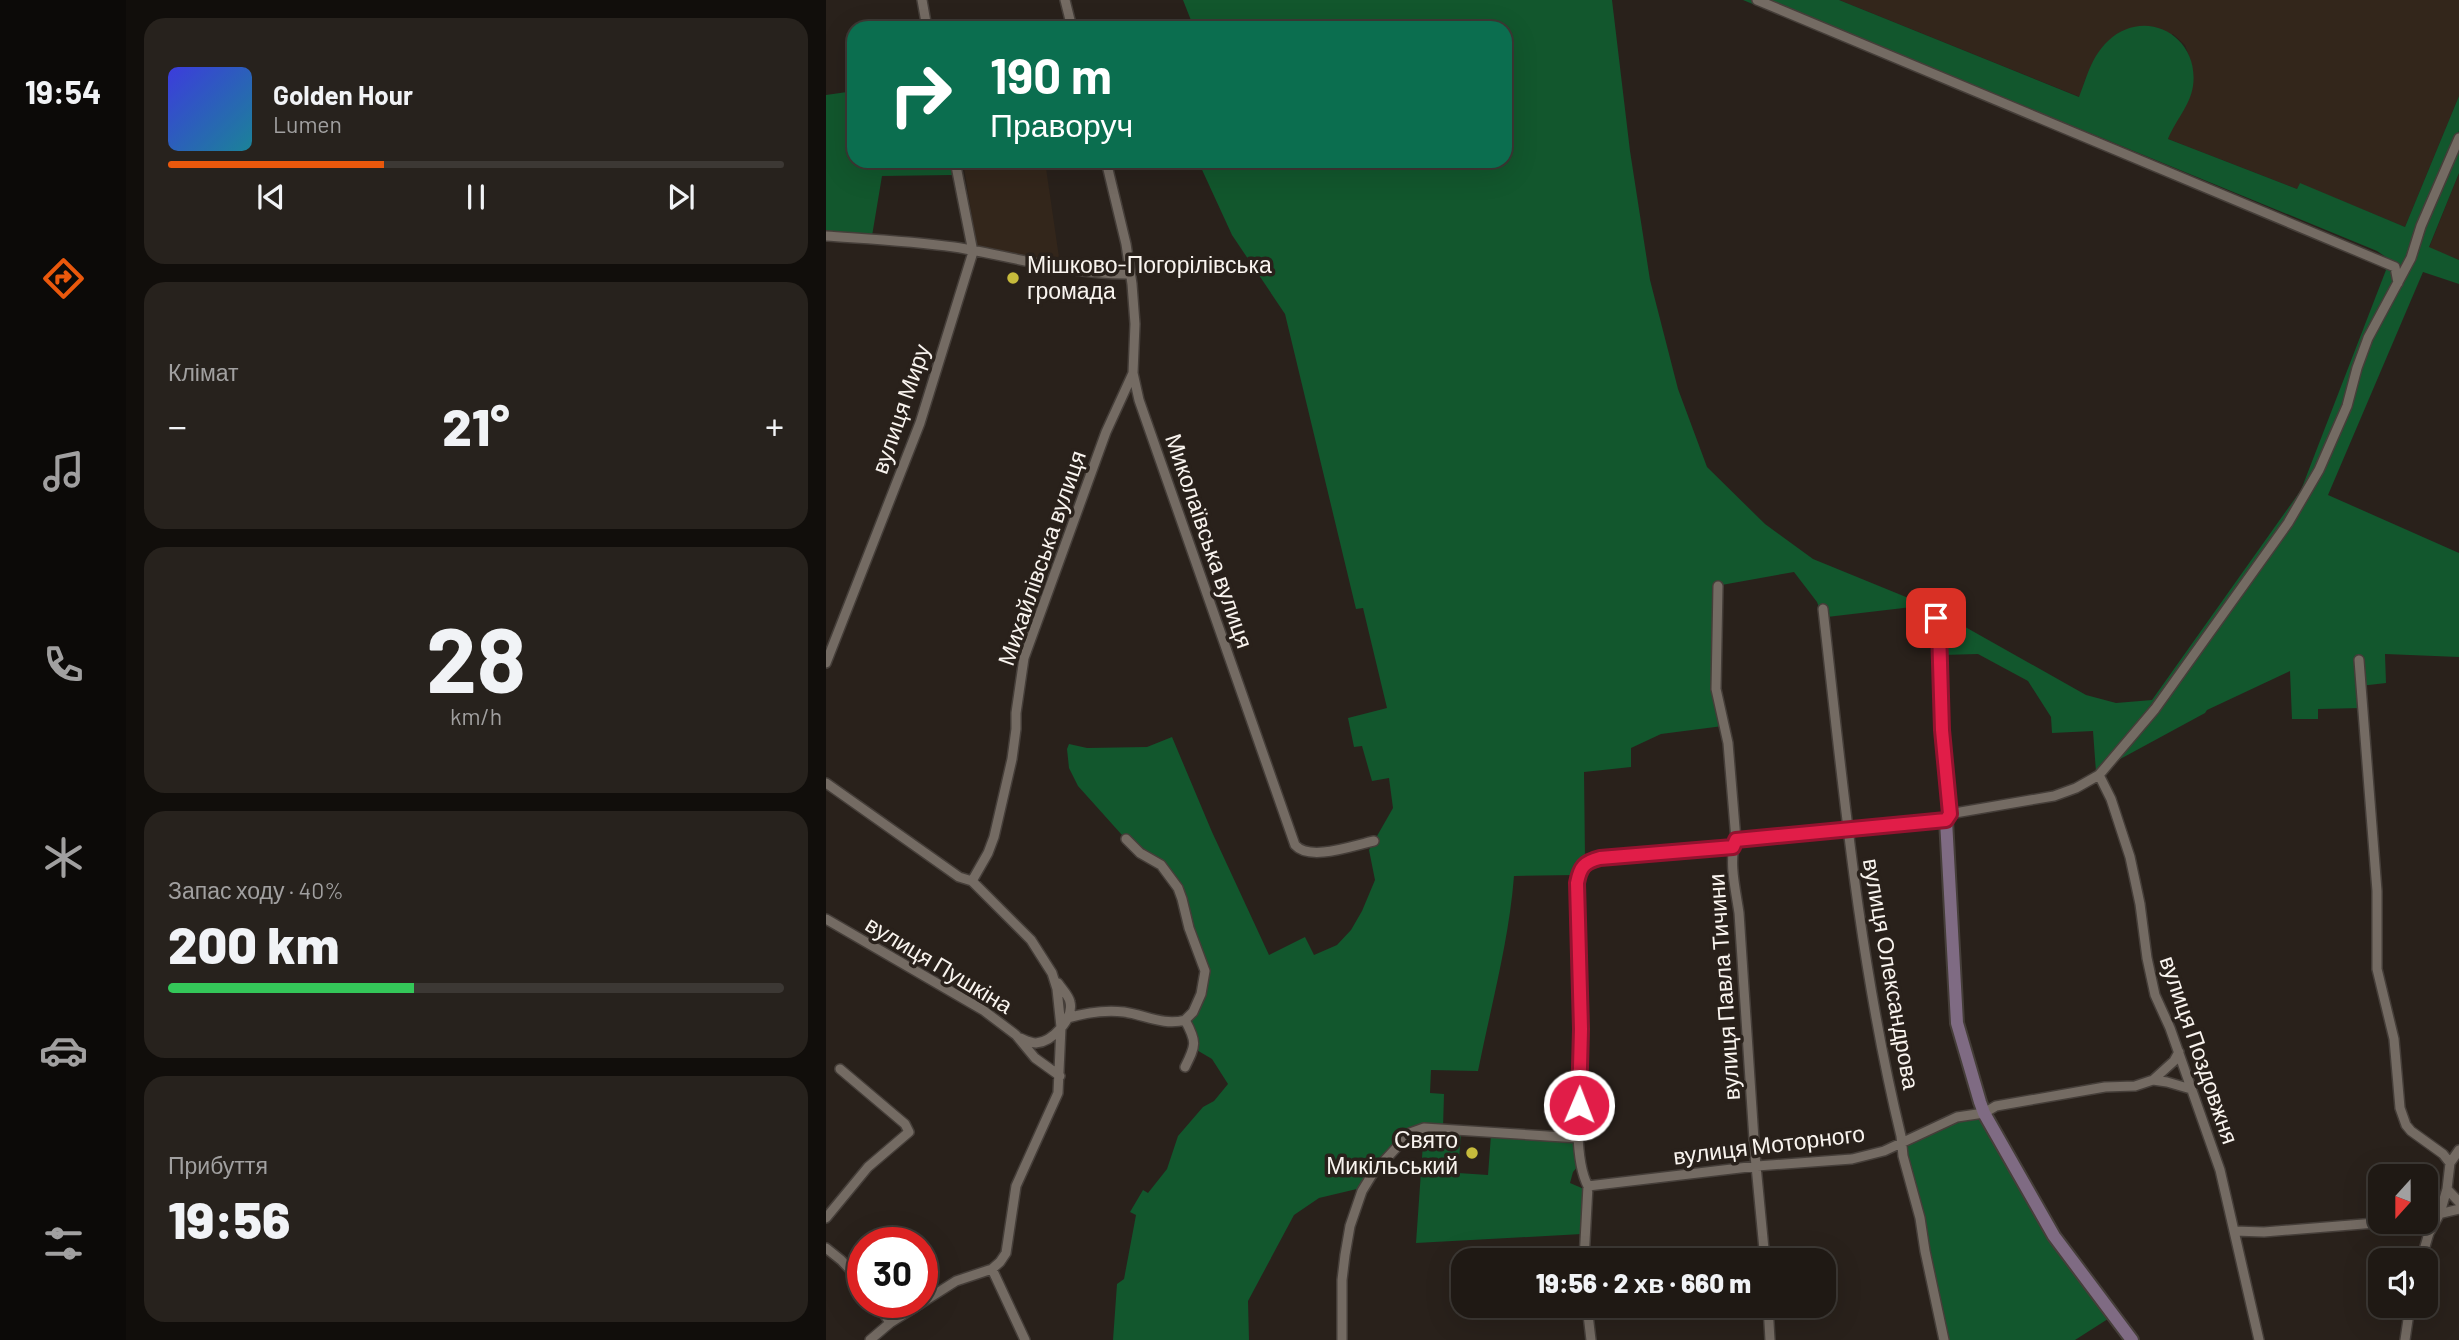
<!DOCTYPE html>
<html lang="uk">
<head>
<meta charset="utf-8">
<style>
  :root { --surface:#1f1914; --page:#27221d; --text:#f1f3f6; --muted:#a1a0a0; --line:#3c3834; --accent:#ea580c }
  body { margin:0; font-family:Barlow,sans-serif; background:var(--page); color:var(--text); height:100vh; display:flex; flex-direction:column; font-size:26px; white-space:nowrap }
  * { box-sizing:border-box; margin:0 }
  p { font-size:23px; color:var(--muted) }
  .icon { flex:none; width:38px; height:38px; fill:none; stroke:currentColor; stroke-width:2; stroke-linecap:round; stroke-linejoin:round }
  .map { position:relative; flex:1; overflow:hidden }
  .drawer { display:flex; flex-direction:column; gap:18px; padding:18px; background:#110e0b; width:700px }
  .drawer>* { flex:none }
  .banner { position:absolute; left:21px; top:21px; width:665px; height:147px; border-radius:21px; box-shadow:0 7px 28px #0002,0 0 0 2px var(--line); background:#0b6e4f; color:#fff; overflow:hidden }
  .needle { width:46px; rotate:201deg }
  .fabs { position:absolute; left:1542px; top:1164px; display:grid; gap:14px }
  .fabs a { display:grid; place-items:center; width:70px; height:70px; border-radius:14px; background:var(--surface); box-shadow:0 7px 28px #0002,0 0 0 2px var(--line); font-size:35px }
  .speed { position:absolute; left:21px; top:1227px; display:flex; gap:14px; font-size:35px; font-weight:700; text-align:center }
  .speed>* { display:grid; place-content:center; width:91px; height:91px; border-radius:50%; background:var(--surface); box-shadow:0 7px 28px #0002,0 0 0 2px var(--line); line-height:1 }
  .speed .limit { border:10px solid #d22; background:#fff; color:#111 }
  .pin { position:absolute; display:grid; place-items:center; width:60px; height:60px; color:#fff; margin:-30px; border-radius:14px; box-shadow:0 4px 10px #0006 }
  .me { position:absolute; width:77px; margin:-38px; rotate:1deg; stroke-linejoin:round; filter:drop-shadow(0 0 5px #0008) }
  .turn { display:flex; align-items:center; gap:24px; height:147px; padding:0 28px; font-size:32px }
  .turn .icon { width:91px; height:91px; stroke-width:2.5 }
  .turn b { display:block; font-size:49px; line-height:60px }
  .big { font-size:52px; font-weight:800; line-height:1.1 }
  .drawer .card { flex:1; display:flex; flex-direction:column; justify-content:center; gap:10px; min-width:0; padding:0 24px; border-radius:21px; background:var(--page) }
  .drawer .dial { align-items:center; gap:0 }
  .dial b { font-size:91px; line-height:1 }
  .song { display:flex; align-items:center; gap:21px }
  .cover { width:84px; height:84px; border-radius:10px; background:linear-gradient(135deg,hsl(240 70% 55%),hsl(190 70% 35%)) }
  .played { height:7px; border-radius:4px; background:linear-gradient(90deg,var(--accent) 35%,var(--line) 35%) }
  .keys { display:flex; justify-content:space-around; direction:ltr }
  .heat { display:flex; justify-content:space-between; align-items:center; font-size:38px; direction:ltr }
  .charge { height:10px; border-radius:5px; background:linear-gradient(90deg,#34c759 40%,var(--line) 0) }
  .trip { position:absolute; left:625px; top:1248px; width:385px; height:70px; border-radius:21px; background:var(--surface); box-shadow:0 7px 28px #0002,0 0 0 2px var(--line); font-weight:800; line-height:70px; text-align:center }
  main { display:flex; flex:1; min-height:0 }
  .dock { display:flex; flex-direction:column; width:126px; justify-content:space-around; align-items:center; background:#0c0a08; color:var(--muted) }
  .dock .icon { width:49px; height:49px }
  .dock .current { color:var(--accent) }
  .dock b { font-size:32px; color:var(--text) }
  .map>svg:first-child { display:block }
  .built { fill:#33261b }
  .green { fill:#12572d }
  .lines { fill:none; stroke-linecap:round; stroke-linejoin:round }
  .street-casing { stroke:#453e39; stroke-width:12 }
  .secondary-casing { stroke:#453e39; stroke-width:16 }
  .street { stroke:#746b63; stroke-width:9 }
  .secondary { stroke:#7f6b83; stroke-width:12 }
  .route-casing { stroke:#92132f; stroke-width:18 }
  .route { stroke:#e11d48; stroke-width:12 }
  .poi-dot { fill:#c7bb3c; stroke:#29211b; stroke-width:2.5 }
  .labels { text-anchor:middle; stroke-width:7; stroke-linejoin:round; paint-order:stroke }
  .poi-label { font-size:23px; fill:#f9f4ef; stroke:#29211b; text-anchor:start }
  .street-label { font-size:23px; fill:#f9f4ef; stroke:#29211b }
</style>
</head>
<body>
<main>
<nav class="dock">
<b>19:54</b>
<svg class="icon current" aria-label="directions" viewBox="0 0 24 24"><path d="M12 3l9 9-9 9-9-9zM9 14v-3h6M13 9l2 2-2 2"/></svg>
<svg class="icon" aria-label="music" viewBox="0 0 24 24"><path d="M9 18V5l10-2v13"/><circle cx="6" cy="18" r="3"/><circle cx="16" cy="16" r="3"/></svg>
<svg class="icon" aria-label="phone" viewBox="0 0 24 24"><path d="M5 4h4l2 5-3 2q2 4 5 5l2-3 5 2v4C11 20 4 13 5 4z"/></svg>
<svg class="icon" aria-label="climate" viewBox="0 0 24 24"><path d="M12 3v18M4 7l16 10M4 17L20 7"/></svg>
<svg class="icon" aria-label="car" viewBox="0 0 24 24"><path d="M5 17H2v-5l4-1 3-4h7l3 4 3 1v5h-3M9 17h6M6 11h13"/><circle cx="7" cy="17" r="2"/><circle cx="17" cy="17" r="2"/></svg>
<svg class="icon" aria-label="filters" viewBox="0 0 24 24"><path d="M4 7h16M4 17h16"/><circle cx="9" cy="7" r="2"/><circle cx="15" cy="17" r="2"/></svg>
</nav>
<section class="drawer">
<div class="card">
<div class="song"><i class="cover"></i><div><b>Golden Hour</b><p>Lumen</p></div></div>
<div class="played"></div>
<div class="keys"><svg class="icon" aria-label="previous" viewBox="0 0 24 24"><path d="M18 5L8 12l10 7zM5 5v14"/></svg><svg class="icon" aria-label="pause" viewBox="0 0 24 24"><path d="M8 5v14M16 5v14"/></svg><svg class="icon" aria-label="next" viewBox="0 0 24 24"><path d="M6 5l10 7-10 7zM19 5v14"/></svg></div>
</div>
<div class="card"><p>Клімат</p>
<div class="heat"><a>−</a><b class="big">21°</b><a>+</a></div>
</div>
<div class="card dial"><b>28</b><p>km/h</p></div>
<div class="card"><p>Запас ходу · 40%</p><b class="big">200 km</b><div class="charge"></div></div>
<div class="card"><p>Прибуття</p><b class="big">19:56</b></div>
</section>
<div class="map">
<svg width="1633" height="1340" viewBox="0 0 1633 1340">
  <rect width="100%" height="100%" fill="#29211b"/>
  <path class="built" d="M1013 0H1633V96L1579 227 1474 184 1471 189 1342 139 1365 62 1359 45 1347 34 1260 77 1254 97Z
    M144 161H219L234 264 155 250 151 247 137 162Z
    M1633 173V260L1603 248Z"/>
  <path class="green" d="M357 0H786L804 151 824 280 852 389 881 467 939 524 987 559 1102 606 1260 695 1290 703 1326 700 1475 490 1560 270 1554 262 917 0H930L1545 252 1567 267 1570 278 1523 394 1481 489 1327 707 1270 772 1267 731 1226 733 1225 717 1202 681 1152 654 1116 655C1112 633 1111 613 1086 607L1001 617 994 610 991 602 968 572 890 586 889 688 897 726 835 734 805 748V767L758 772 759 858 762 860 749 875 688 876C683 941 665 1006 652 1071L605 1070 604 1093 618 1094 617 1128H588L535 1188 493 1198 468 1215 422 1301 423 1340H287L291 1284 298 1279 310 1215 304 1212 317 1190 322 1193 341 1169 352 1136 377 1107 388 1101 402 1084 386 1059 369 1049 363 1015 377 972 355 900 330 862 313 854 252 786 243 768 241 749 243 744 261 748 321 747 346 737 386 832 443 955 479 937 488 955 511 945 525 930 536 911 549 880 543 850 567 808 563 778 546 781 536 746 528 747 522 718 561 708 537 608 530 609 459 314 406 235 372 161H679V28H368Z
    M940 0H1013L1253 97C1261 77 1265 57 1282 41 1319 6 1374 36 1367 86 1364 106 1349 121 1342 139L1471 189 1474 183 1579 227 1633 96V131L1592 225 1590 237 1576 267 1573 266 1551 251Z
    M28 91V161H123L126 175 56 176 46 236 0 232V95Z
    M1633 145V173L1603 247 1633 260V284L1597 272 1502 495 1633 553V657L1559 654 1560 683 1534 686 1536 708 1492 709V719H1466L1464 671 1381 710 1379 713 1285 764 1481 496 1532 368Z
    M1148 1116 1155 1119 1285 1317 1249 1340H1120L1078 1156 1080 1145 1132 1119Z
    M598 1129 635 1133 632 1173 662 1175 665 1135 743 1139 750 1143 752 1166 747 1172 744 1183 758 1189 756 1234 590 1243Z"/>
  <g class="lines">
    <g class="street-casing">
      <path id="street" d="M96 0 101 28
        M239 0 246 28
        M931 0 1569 267 1572 283
        M280 161 300 244 306 284 309 324 307 373 313 400 469 845C484 862 528 845 548 841
        M0 236C43 239 86 241 128 247 186 256 244 275 303 274
        M892 586 890 689 902 743 910 840C902 861 910 891 913 913L929 1155 939 1260
        M997 609C1017 786 1033 963 1075 1136L1077 1156 1094 1218 1099 1251 1118 1340
        M1110 619 1113 629 1116 730 1123 814 1228 796 1250 788 1273 775 1329 709 1462 523 1493 470 1521 406 1531 368 1542 338 1585 258 1595 226 1633 138
        M1533 660 1551 891V969L1568 1039 1574 1108 1580 1125 1585 1131 1617 1154 1624 1163
        M0 663 94 423 147 252 129 161
        M1273 775 1285 799 1304 857 1314 904 1321 958 1329 995 1344 1028 1394 1170 1433 1340
        M0 783 133 877 146 881 205 940 226 973 231 989 235 1027 232 1093 190 1186 180 1253 174 1262 166 1269 199 1340
        M300 839 314 853 335 865 352 888 356 899 363 928 379 971 375 994 367 1012 359 1020C371 1042 370 1045 359 1067
        M910 840 1120 820
        M146 881 162 853 168 837 186 759 190 729V713L198 658 280 432 307 373
        M0 919 157 1010 190 1035 209 1058 234 1076
        M242 1018C259 1013 280 1010 298 1012 319 1015 338 1026 359 1020
        M194 1038C199 1040 204 1043 210 1043 226 1042 248 1019 244 1002 243 996 236 989 232 983
        M1327 1080 1348 1061 1353 1052
        M762 1186 931 1166 1026 1159 1058 1151 1131 1117 1158 1113 1170 1106 1279 1087 1309 1086 1327 1080 1341 1082 1365 1089
        M1621 1189 1633 1202
        M1600 1217 1633 1209
        M0 1218 42 1167 83 1132 79 1124 14 1069
        M1408 1231 1438 1232 1562 1222
        M0 1248 15 1260 37 1283
        M758 1260 762 1186C744 1153 755 1069 755 1030 755 981 752 932 751 883 754 867 758 862 774 858L907 847
        M1595 1260 1603 1233 1614 1213 1621 1189 1624 1163 1633 1150
        M51 1302 64 1323
        M761 1306 765 1340
        M942 1306 944 1340
        M44 1340 64 1323 130 1281 166 1269
        M516 1340V1280L519 1255 524 1226 536 1191 547 1173 584 1133 598 1128 753 1138
        M1579 1340 1584 1306"/>
    </g>
    <g class="secondary-casing">
      <path id="secondary" d="M1123 814 1120 820 1131 1023 1154 1102 1158 1113 1228 1236 1306 1340"/>
    </g>
    <use href="#street" class="street"/>
    <use href="#secondary" class="secondary"/>
  </g>
  <g class="lines">
    <g class="route-casing">
      <path id="route" d="M753 1105 755 1029 751 883C754 867 758 862 774 858L907 847 910 840 1120 820 1124 814 1116 730 1113 629 1110 618"/>
    </g>
    <use href="#route" class="route"/>
  </g>
  <g class="poi-dot">
    <circle cx="187" cy="278" r="7"/>
    <circle cx="646" cy="1153" r="7"/>
  </g>
  <g class="labels">
    <g class="poi-label">
      <text x="201" y="273">Мішково-Погорілівська<tspan x="201" dy="26">громада</tspan></text>
      <text x="632" y="1148" text-anchor="end">Свято<tspan x="632" dy="26">Микільський</tspan></text>
    </g>
    <g class="street-label">
      <text transform="translate(75 409) rotate(-71)" y="8">вулиця Миру</text>
      <text transform="translate(383 541) rotate(71)" y="8">Миколаївська вулиця</text>
      <text transform="translate(216 558) rotate(-71)" y="8">Михайлівська вулиця</text>
      <text transform="translate(113 965) rotate(31)" y="8">вулиця Пушкіна</text>
      <text transform="translate(1065 974) rotate(80)" y="8">вулиця Олександрова</text>
      <text transform="translate(898 987) rotate(-94)" y="8">вулиця Павла Тичини</text>
      <text transform="translate(1373 1050) rotate(71)" y="8">вулиця Поздовжня</text>
      <text transform="translate(943 1145) rotate(-7)" y="8">вулиця Моторного</text>
    </g>
  </g>
</svg>
<div class="fabs">
<a><svg class="needle" viewBox="-14 -14 28 28"><path d="M0-13l5 13h-10z" fill="#e53935"/><path d="M0 13l5-13h-10z" fill="#a1a0a0"/></svg></a>
<a><svg class="icon" aria-label="sound" viewBox="0 0 24 24"><path d="M4 9h4l5-4v14l-5-4H4zM17 9q2 3 0 6"/></svg></a>
</div>
<div class="speed"><div class="limit">30</div></div>
<div class="pin" style="left:1110px;top:618px;background:#d93025"><svg class="icon" aria-label="arrive" viewBox="0 0 24 24"><path d="M6 21V4h12l-3 4 3 4H6"/></svg></div>
<svg class="me" style="left:753px;top:1105px" viewBox="-20 -20 40 40"><circle r="17" fill="#e11d48" stroke="#fff" stroke-width="3"/><path d="M0-11L8 9 0 5-8 9z" fill="#fff"/></svg>
<div class="trip">19:56 · 2 хв · 660 m</div>
<div class="banner">
<div class="turn"><svg class="icon" aria-label="right" viewBox="0 0 24 24"><path d="M7 20v-9h11M14 6l5 5-5 5"/></svg><div><b>190 m</b>Праворуч</div></div>
</div>
</div>
</main>
</body>
</html>
